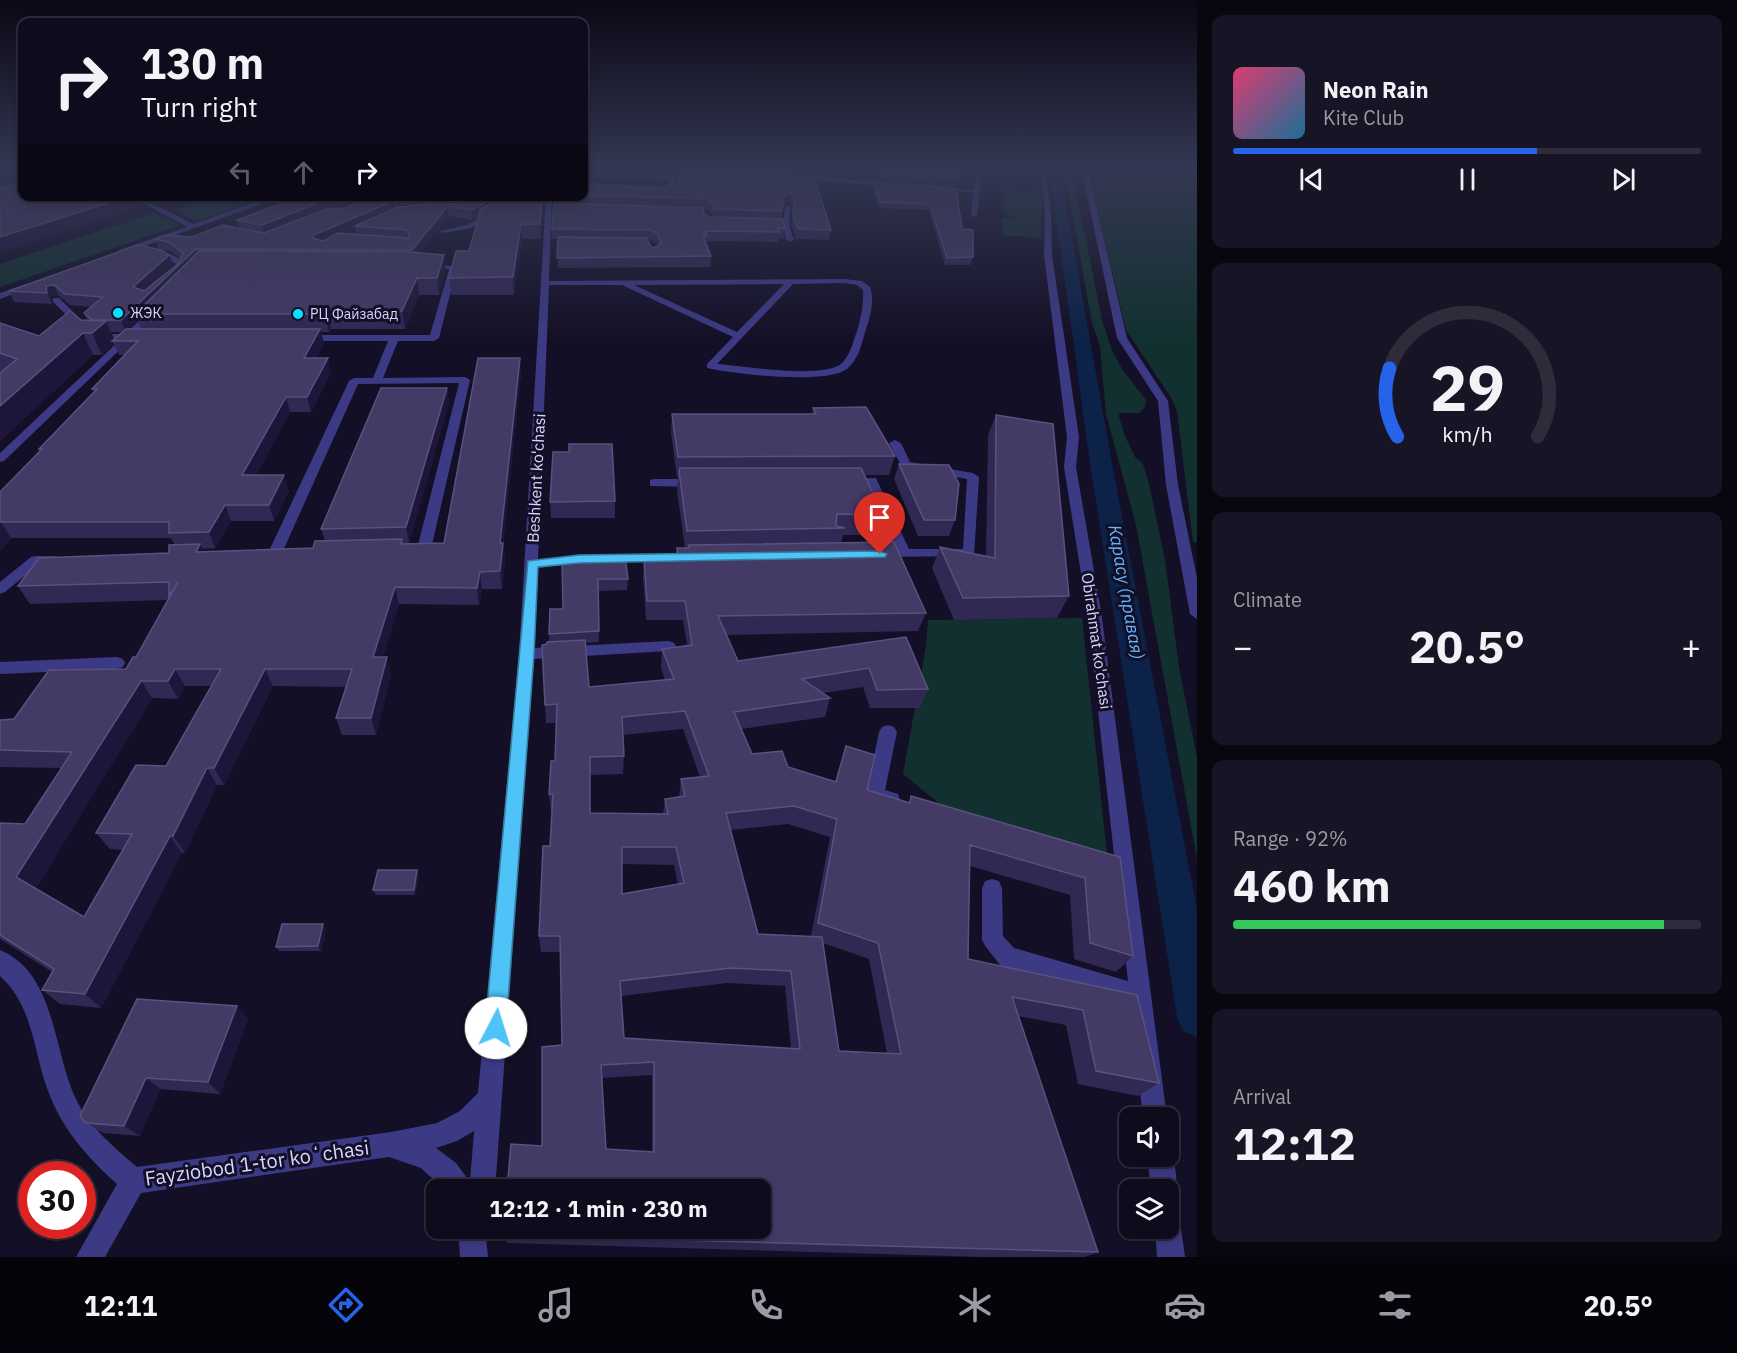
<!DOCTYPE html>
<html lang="en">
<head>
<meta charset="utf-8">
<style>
  :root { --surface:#0e0b1c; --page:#171425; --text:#f1f3f6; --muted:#9b9ba3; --line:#2e2b3b; --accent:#2563eb }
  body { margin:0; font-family:"IBM Plex Sans",sans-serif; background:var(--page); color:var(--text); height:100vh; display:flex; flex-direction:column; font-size:22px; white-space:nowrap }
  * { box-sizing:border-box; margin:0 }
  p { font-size:20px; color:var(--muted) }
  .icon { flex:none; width:33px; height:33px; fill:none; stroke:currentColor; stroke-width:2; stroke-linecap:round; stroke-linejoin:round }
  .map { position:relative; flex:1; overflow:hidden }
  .details { display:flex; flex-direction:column; gap:15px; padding:15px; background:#08060f; width:540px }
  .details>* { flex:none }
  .top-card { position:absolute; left:18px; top:18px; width:570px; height:183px; border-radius:12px; box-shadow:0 3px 9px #0003,0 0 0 2px var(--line); background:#0e0b1c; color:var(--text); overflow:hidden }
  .tools { position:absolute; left:1119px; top:1107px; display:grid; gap:12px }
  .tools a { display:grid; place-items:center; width:60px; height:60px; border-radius:12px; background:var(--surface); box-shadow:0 3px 9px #0003,0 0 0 2px var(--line); font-size:30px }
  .speed { position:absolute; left:18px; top:1161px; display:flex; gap:12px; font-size:30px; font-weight:700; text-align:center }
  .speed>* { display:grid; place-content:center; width:78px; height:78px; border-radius:50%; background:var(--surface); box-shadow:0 3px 9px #0003,0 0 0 2px var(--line); line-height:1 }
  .speed .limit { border:9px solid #d22; background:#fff; color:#111 }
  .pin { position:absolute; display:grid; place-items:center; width:51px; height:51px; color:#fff; margin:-62px -26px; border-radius:50% 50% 50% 0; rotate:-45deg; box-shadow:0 0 6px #0007 }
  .pin .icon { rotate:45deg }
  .me { position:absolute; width:66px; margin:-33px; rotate:5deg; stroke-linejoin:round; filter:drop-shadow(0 0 4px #0008) }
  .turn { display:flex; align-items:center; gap:21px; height:126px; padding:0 24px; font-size:27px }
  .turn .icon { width:78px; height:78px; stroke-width:2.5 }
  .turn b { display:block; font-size:42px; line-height:51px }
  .lanes { display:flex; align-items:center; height:57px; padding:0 24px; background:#0003; justify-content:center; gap:30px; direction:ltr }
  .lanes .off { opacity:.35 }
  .big { font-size:45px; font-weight:800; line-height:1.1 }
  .details .card { flex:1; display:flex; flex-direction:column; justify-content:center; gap:9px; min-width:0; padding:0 21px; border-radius:12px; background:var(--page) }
  .details .dial { align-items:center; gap:0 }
  .dial svg { height:156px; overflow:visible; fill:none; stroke:var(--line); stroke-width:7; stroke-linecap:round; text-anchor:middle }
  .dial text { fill:var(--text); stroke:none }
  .song { display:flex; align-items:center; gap:18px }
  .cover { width:72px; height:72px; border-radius:9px; background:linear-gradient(135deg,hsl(340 70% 55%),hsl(200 70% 35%)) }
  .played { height:6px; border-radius:3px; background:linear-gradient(90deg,var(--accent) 65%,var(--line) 65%) }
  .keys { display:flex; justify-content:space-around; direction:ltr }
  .heat { display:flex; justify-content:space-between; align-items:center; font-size:33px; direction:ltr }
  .charge { height:9px; border-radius:4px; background:linear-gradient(90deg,#34c759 92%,var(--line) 0) }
  .trip { position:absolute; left:426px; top:1179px; width:345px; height:60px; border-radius:12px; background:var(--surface); box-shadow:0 3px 9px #0003,0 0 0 2px var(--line); font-weight:800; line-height:60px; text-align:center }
  .tabs { display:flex; height:96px; justify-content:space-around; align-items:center; background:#06040b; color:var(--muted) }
  .tabs .icon { width:42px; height:42px }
  .tabs .current { color:var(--accent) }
  .tabs b { font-size:27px; color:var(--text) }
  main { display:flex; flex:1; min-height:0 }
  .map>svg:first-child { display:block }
  .green { fill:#12302f }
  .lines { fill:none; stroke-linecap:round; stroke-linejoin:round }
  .canal { fill:#0c2248; fill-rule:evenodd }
  .minor { fill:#3d3a85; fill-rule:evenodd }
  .wall { fill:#312854; fill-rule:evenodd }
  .shaded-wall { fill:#1d163a }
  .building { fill:#433a66; stroke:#5a527e; stroke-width:1.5; fill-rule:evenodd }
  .route { fill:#4fc3f7; stroke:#337fa1; stroke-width:1.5 }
  .poi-dot { fill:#00e5ff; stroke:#130f26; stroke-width:2 }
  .labels { text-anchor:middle; stroke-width:6; stroke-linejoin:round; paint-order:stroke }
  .far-poi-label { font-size:14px; fill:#d9d4ff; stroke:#130f26; text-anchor:start }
  .street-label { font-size:16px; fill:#d9d4ff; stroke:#130f26 }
  .water-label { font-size:18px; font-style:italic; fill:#62b6ff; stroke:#130f26 }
  .near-street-label { font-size:20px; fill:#d9d4ff; stroke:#130f26 }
</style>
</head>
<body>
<main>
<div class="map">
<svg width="1197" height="1257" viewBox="0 0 1197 1257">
  <rect width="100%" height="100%" fill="#130f26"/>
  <path class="green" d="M1064 166H1071L1102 320 1112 350 1122 369 1146 400 1145 407 1140 413H1118L1125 436 1135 457 1143 464 1149 484 1165 560 1179 667 1197 758V859L1136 525 1106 414 1100 346 1092 323Z
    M1088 166H1197V542H1193L1177 411 1172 399 1126 330 1091 181 1098 177 1089 171Z
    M995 187 1034 193V188L1042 190 1041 238 1002 235V218H1015L1002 211 1004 203 1002 192 994 189Z
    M213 197V196L266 197 196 221 175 210Z
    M154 213 181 225 0 287V264Z
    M1082 618 1107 855 941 805 903 774 926 646 928 620Z"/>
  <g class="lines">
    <path class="canal" d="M1049 166H1059L1112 463 1197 910V1037L1183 1031 1177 1017 1090 463Z"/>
    <path class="minor" d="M839 166 885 168 892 166 887 172Z
      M977 166H983L977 215 974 217 971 215 973 193 933 188 936 186 974 190Z
      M1039 166H1045L1051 213 1052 255 1079 437 1076 467 1101 611 1167 1118H1143L1130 1004 1000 965 986 947 982 940V888L985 881 992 879 999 881 1002 888 1003 936 1014 948 1128 981 1087 611 1064 467 1067 437 1044 255 1045 213Z
      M1081 166H1087L1127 338 1168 401 1178 485 1197 578V619L1190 614 1166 485 1158 401 1117 338Z
      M584 173 674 175 677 177 673 189 670 191 590 187 587 185V177H584ZM593 177 670 179 668 187 593 183Z
      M795 175 894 183 897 185 894 187 793 178Z
      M111 196C142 196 166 210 193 224L273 196H284L122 254 118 252 119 250 187 227 147 205Z
      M338 196H354L404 207 401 209Z
      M546 196H552L549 281 844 279 862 281 870 287C875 301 870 318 865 332 862 344 858 360 847 369 826 385 733 374 707 368V364L733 337 622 285H549L538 559 583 555 590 559 583 563 538 568 535 648 668 641 673 642 676 646 673 650 668 651 534 659 495 1190H445L421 1168 389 1157 141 1193 105 1257H76L117 1184C86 1156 61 1128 47 1088 33 1049 33 1006 0 976V950C56 973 53 1052 76 1099 89 1127 114 1147 137 1167L391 1132 437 1123 460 1111 478 1093 519 654ZM844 283 857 285 863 290C864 304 861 317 857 331 853 342 850 356 841 364 822 379 743 366 717 364L793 284ZM784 284 737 332 634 285ZM474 1131 470 1182 456 1163 436 1148 457 1141Z
      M788 205 791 207 789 225 794 240 790 242 786 240 783 225 785 207Z
      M491 212 496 213 471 228 444 233 440 231 467 225Z
      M149 251 171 254 183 261 182 270 172 279H166L165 277 174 269 176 264 166 258 149 255Z
      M425 263 457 267 439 338 434 341H398L383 378 465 377 470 380 431 549C425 555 408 555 402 549L404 546 418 545 459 383 358 384 282 553 280 556H270L268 553 349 381 354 378H373L388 341H302L297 338 302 335H430L449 269 422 267V263Z
      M26 284 30 286 29 288 0 299V293Z
      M53 298H59L96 334H125L151 310 158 312 136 334 140 335V339L130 340 4 461 0 462V453L120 340 91 339 53 302Z
      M895 440 901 443 910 462 973 473 979 477 974 556 875 557 873 554 875 551 895 550 868 485 843 484V478H876L909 549H963L967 479 902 467 889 443Z
      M654 479H697L703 483 697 487 650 486V480Z
      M697 553 702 554 704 557 702 560 607 562 600 558 607 554Z
      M36 556H55L62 560 55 564H39L5 592 0 594V582L31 557Z
      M117 657 123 659 125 663 123 667 117 669 0 674V662Z
      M888 725 894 727 897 732 885 790 898 794 900 800 898 806 891 808 869 800 866 795 879 732 882 727Z
      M1169 1147C1175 1162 1180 1184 1173 1199L1168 1201V1190H1151L1147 1156H1168Z
      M1168 1215 1178 1218 1181 1228 1185 1257H1157L1155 1228H1168Z
      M458 1228H485L488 1257H460Z"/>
  </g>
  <path class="wall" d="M6 166H22V169Z
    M584 166 587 171H584L589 186 666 189 678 184 760 166 831 230 829 240 796 239 791 225 793 207 789 203 783 207 781 219 785 229 784 239 779 238 778 242 707 241 706 244 711 256 710 267 558 268V239H552V229L554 203 553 196H584ZM703 209H707L712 213 713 218 709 217 704 214ZM647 240H650L656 243 657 246 652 248Z
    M881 166 923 168V166H960V177L958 184H953V186L877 180Z
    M876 182 956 188 962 229 973 257 970 265H945L929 210 879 208 874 193Z
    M0 188 22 196H180L154 203 140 198 142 206 0 252Z
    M367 196H544L543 202H542L541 239H522L514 295H451L449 278 469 251 479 216 472 220 449 216 419 253 446 271 439 295H419L405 329H331L329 332H321L324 343 316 358 331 372 311 412H290L256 475 289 491 274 521H231L215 548 202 549 204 552 313 548 325 541 321 529 447 388 449 403 409 543H403H444L521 373 503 544 505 560 502 589H482L479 605 399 604 383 657 391 675 376 735H342L336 718 347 687 273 686 224 785H217L185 853H182L101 1008 60 1004 42 990 52 972 0 939V823L25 824 61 768 0 767V720L14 719 126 669 136 657 168 600 30 604 18 586 169 553 175 545 171 538H11L0 551V492L40 451 39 449 94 392 92 389 125 355H119L114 344 102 355H93L0 441V373L2 371H0V323L39 336 81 320H87L84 313 91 307 70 305 59 296H51L52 304 14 302 9 291 169 255 173 265 152 284 179 263 180 259 172 252 159 249 155 239 192 237 240 229 237 220 309 198 358 202 371 198ZM394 202 404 205 406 206 395 208ZM355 228 357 235 342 234ZM138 320 141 329H129ZM111 332H123L114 339ZM185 686H211L166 766 96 833 110 849 123 850 84 917 36 888 152 698 178 699Z
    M813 408 895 456 889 475H865L883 515 877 535H843L841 543 926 613 918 631 726 635 738 661 906 637 928 689 920 708H870L863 687 823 693 830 698 825 717 741 729 752 754 788 767 835 781 846 746 867 790 908 803 911 796 1120 857 1133 956 1116 972 1074 959 1070 895 970 866 968 959 1137 995 1159 1083 1138 1096 1078 1084 1066 1025 1018 1016 1098 1252 1085 1257H983L507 1243 503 1235 542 1146 562 1045 560 952H541L539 936 550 846 552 812H551L549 794 555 761 556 723H546L545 705 547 644 549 642V634L563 609 625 556 628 579 627 590 598 591 599 642 585 643 589 687 665 680 661 668 662 649 687 645 683 620H646L643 577 644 559H676L677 548H685L677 491 678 477H677L671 433 672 414H812ZM683 729 700 777 681 779 679 797 665 799 663 814 590 813V775L623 774 624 756 623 735ZM788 824 830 837 811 936 758 934 731 830ZM622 864 674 865 678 884 622 894ZM823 943 869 959 887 1054 839 1051ZM727 983 785 986 791 1048 624 1038 621 996ZM652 1075V1152L606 1149 602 1078Z
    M996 415 1069 596 1057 618 954 620 932 568 940 547 986 556 988 435Z
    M569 452 615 501V518H551L550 502Z
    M899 464 955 520 949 536H918L894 479Z
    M417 870 419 876 415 895H376L373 890Z
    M326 929 321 951H279L276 947Z
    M137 999 248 1019 220 1094 160 1089 140 1136 103 1133 86 1123Z"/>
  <path class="shaded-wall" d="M584 166H587V171H584Z
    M791 194 789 203 783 207 784 197Z
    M131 196H139L142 206 0 252V237Z
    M152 196H180L154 203Z
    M350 196H357L359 203 265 235 262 225 323 201Z
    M413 196H464L465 199 406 207 405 198Z
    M542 196 543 210 541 239 540 224Z
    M492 199 493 208 472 220 471 210Z
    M393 201 395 210 355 226V228L316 245 313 238 314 235Z
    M448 206 449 216 413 260 412 250Z
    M521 224 522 239 514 295 513 277Z
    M196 249 199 259 135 314 138 320 126 332 121 320Z
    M169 255 173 265 138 298 133 287Z
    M444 255 446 271 439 295 437 278Z
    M417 278 419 295 405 329 402 311Z
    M54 285 59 296H51L52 304 47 293 46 286Z
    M327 311 331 329 329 332 325 314Z
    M106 321 115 341H112L114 344 102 355 92 333Z
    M320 329 324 343 308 372 304 358Z
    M83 333 93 355 0 441V406Z
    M328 358 331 372 311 412 307 397Z
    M520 358 521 373 503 544 505 560 502 589 500 571V543Z
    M447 388 449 403 409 543 406 527Z
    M286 397 290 412 248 491 242 475Z
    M284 475 289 491 274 521 269 505Z
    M225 505 231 521 215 548 209 532Z
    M0 522H1L11 538 0 551Z
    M200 544 208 561 196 552Z
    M480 572 482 589 479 605 477 588Z
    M395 587 399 604 378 675 373 657Z
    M387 657 391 675 376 735 371 718Z
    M175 669 185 686 178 699 168 681Z
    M265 669 273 686 224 785 214 768Z
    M141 681 152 698 33 893 16 877Z
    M207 768 217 785 185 853 173 836Z
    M170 836 182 853 101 1008 85 994Z
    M417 870 419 876 415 895 414 890Z
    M323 924 326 929 321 951 318 946Z
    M237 1006 248 1019 220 1094 208 1082Z
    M146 1078 160 1089 140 1136 124 1126Z"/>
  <path class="building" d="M683 166H760L780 167 783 171 813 174 831 230 798 229 793 215 795 198 791 194 784 197 782 211 714 209 713 203 708 199 584 195V171L589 180V186L666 189 668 184H678Z
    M881 166 924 168V166H960V177L954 176 955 179 879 173Z
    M22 182V196H131L0 237V188Z
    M876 182 956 188 962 229 973 230V257L947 258 930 204 880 202 875 187Z
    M313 196H350L340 200 323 201 262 225 237 220 299 197 309 198Z
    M505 196H542L540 224H521L513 277 449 278 456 251H469L481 209Z
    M373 197 393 201 314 235 313 238 323 241 338 233 408 238 410 235 406 230 355 226 396 208 464 198 492 199 471 210 448 206 412 250 196 249 121 320H92L84 313 103 297 65 294 54 285 46 286 47 293 9 291 138 245 161 250 169 255 133 287 144 291 179 263 183 253 169 242 155 239 166 235 192 237 223 225 264 233 327 209 345 208Z
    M554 203 703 208 704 214 709 217 783 219 785 229 778 228 780 232 706 231 707 236H703L711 256 557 258 558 237 646 238 652 248 659 246 661 243 657 233 650 230 552 229Z
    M199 251 411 252 444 255 437 278H417L402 311H327L325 314H135Z
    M70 311 81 320 106 321 92 333H83L0 406V373L17 359 0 353V323L39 336Z
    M126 329H320L304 358H328L307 397H286L242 475H284L269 505H225L209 532 169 533V522H0V492L42 449H39L97 389H92L138 341H112Z
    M478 358H520L500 543H503L500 571 480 572 477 588 395 587 373 657H387L371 718H336L352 669H265L214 768H207L173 836H170L85 994 42 990 54 969 0 935V823L25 824 72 752 0 750V720L14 719 49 670 126 669 133 657H136L178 582 169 596V582L18 586 39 558 169 553V545L200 544 196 552 313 548 315 541 402 539 401 544 444 543ZM175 669H221L166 766 136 765 96 833 132 834 84 917 16 877 141 681H168Z
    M381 388H447L406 527 321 529Z
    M866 407 895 456 678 457 672 414H816L813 408Z
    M996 415 1053 424 1069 596 963 598 940 547 995 558Z
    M569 444H612L615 501 550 502 553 452H569Z
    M899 464 949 465 959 484 955 520H924Z
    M680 468H861L883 515 837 514 836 526 845 528 687 531 679 471Z
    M894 542 926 613 718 616 738 661 906 637 928 689 877 690 869 668 802 679 830 698 734 712 752 754 782 751 788 767 836 782 846 746 875 755 867 790 910 803 911 796 1120 857 1133 956 1090 943 1085 878 970 845 968 959 1137 995 1159 1083 1096 1071 1083 1010 1012 997 1098 1252 503 1235V1228H760V1190H507L511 1144 542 1146V1047L562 1045 560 936H539L543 846H550L553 794H549L551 761H555L557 704 545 705 542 645 547 644V642L585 640 589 687 674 679 662 649 692 645 685 601H647L644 559H678L677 548H689V545ZM685 711 709 776 681 779 685 796 665 799 668 814 590 813V757L624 756 622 717ZM794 806 837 819 818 923 878 943 901 1054 839 1051 822 937 758 934 726 813ZM622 847H676L684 883 622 894ZM731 968 791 971 800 1049 624 1038 620 981ZM654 1062V1152L606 1149 601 1065Z
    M625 556 628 579H598L599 631 549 634 550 609H563L562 558Z
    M378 870H417L414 890H373Z
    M282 924H323L318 946 276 947Z
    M137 999 237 1006 208 1082 146 1078 124 1126 86 1123 80 1116Z"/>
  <linearGradient id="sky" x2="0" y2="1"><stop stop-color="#0a0815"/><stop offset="0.49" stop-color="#333752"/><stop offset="1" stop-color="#333752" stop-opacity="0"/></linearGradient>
  <rect width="1197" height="342" fill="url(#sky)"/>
  <path class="route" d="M880 551 887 554 885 557 579 563 538 567 534 654 506 1028 503 1035 496 1038 489 1035 485 1028 528 561 579 555Z"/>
  <g class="poi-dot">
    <circle cx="118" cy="313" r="6"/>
    <circle cx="298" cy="314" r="6"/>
  </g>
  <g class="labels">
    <g class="far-poi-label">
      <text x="130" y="318">ЖЭК</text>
      <text x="310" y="319">РЦ Файзабад</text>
    </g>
    <g class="street-label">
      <text transform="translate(536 478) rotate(-87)" y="6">Beshkent ko'chasi</text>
      <text transform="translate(1097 641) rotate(82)" y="6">Obirahmat ko'chasi</text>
    </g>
    <g class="water-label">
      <text transform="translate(1126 592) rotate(80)" y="6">Карасу (правая)</text>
    </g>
    <g class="near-street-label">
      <text transform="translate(257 1163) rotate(-8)" y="7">Fayziobod 1-tor koʻchasi</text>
    </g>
  </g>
</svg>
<div class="tools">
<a><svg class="icon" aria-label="sound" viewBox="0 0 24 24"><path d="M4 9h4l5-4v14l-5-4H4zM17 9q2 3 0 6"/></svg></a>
<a><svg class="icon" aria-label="layers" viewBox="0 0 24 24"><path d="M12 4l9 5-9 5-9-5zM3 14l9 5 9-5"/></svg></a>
</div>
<div class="speed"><div class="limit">30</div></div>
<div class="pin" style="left:880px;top:554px;background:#d93025"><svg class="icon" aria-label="arrive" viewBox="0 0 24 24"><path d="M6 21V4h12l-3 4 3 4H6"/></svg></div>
<svg class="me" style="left:496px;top:1028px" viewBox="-20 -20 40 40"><circle r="19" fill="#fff"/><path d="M0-13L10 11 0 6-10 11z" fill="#4fc3f7"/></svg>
<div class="trip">12:12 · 1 min · 230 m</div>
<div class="top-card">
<div class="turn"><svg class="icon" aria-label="right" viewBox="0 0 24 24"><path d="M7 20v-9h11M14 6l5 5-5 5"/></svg><div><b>130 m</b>Turn right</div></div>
<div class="lanes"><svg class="icon off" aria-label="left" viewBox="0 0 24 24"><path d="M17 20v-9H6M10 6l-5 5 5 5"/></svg><svg class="icon off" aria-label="ahead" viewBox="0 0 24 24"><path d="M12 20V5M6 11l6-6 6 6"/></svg><svg class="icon" aria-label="right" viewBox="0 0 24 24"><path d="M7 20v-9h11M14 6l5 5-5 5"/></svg></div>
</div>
</div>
<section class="details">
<div class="card">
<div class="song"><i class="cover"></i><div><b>Neon Rain</b><p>Kite Club</p></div></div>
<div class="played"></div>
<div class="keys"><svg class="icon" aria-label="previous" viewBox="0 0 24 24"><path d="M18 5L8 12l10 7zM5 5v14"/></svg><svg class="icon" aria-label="pause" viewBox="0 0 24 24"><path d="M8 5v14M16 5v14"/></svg><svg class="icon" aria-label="next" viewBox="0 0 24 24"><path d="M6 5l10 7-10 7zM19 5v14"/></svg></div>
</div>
<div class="card dial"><svg viewBox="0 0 100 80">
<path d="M14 69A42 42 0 1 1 86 69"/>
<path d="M14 69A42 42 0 0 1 10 34" stroke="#2563eb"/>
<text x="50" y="56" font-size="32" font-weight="700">29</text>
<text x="50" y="72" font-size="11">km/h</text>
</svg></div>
<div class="card"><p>Climate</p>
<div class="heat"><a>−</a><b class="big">20.5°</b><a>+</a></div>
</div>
<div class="card"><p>Range · 92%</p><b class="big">460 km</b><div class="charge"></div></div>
<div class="card"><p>Arrival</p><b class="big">12:12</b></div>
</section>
</main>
<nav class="tabs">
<b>12:11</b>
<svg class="icon current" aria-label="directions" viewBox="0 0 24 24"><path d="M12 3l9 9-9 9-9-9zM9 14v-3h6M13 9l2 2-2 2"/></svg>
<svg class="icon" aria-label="music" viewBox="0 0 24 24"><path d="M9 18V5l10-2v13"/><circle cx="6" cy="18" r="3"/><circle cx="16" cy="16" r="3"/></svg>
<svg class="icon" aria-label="phone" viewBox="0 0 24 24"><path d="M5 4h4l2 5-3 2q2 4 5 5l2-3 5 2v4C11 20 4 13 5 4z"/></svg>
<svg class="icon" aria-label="climate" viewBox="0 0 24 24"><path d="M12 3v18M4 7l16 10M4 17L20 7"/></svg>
<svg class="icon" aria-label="car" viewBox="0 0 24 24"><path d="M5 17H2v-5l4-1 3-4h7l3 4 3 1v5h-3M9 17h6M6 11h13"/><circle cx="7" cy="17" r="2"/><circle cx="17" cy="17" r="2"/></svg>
<svg class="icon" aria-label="filters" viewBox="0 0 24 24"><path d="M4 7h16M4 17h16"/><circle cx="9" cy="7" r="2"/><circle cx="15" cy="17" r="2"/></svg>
<b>20.5°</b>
</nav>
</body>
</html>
